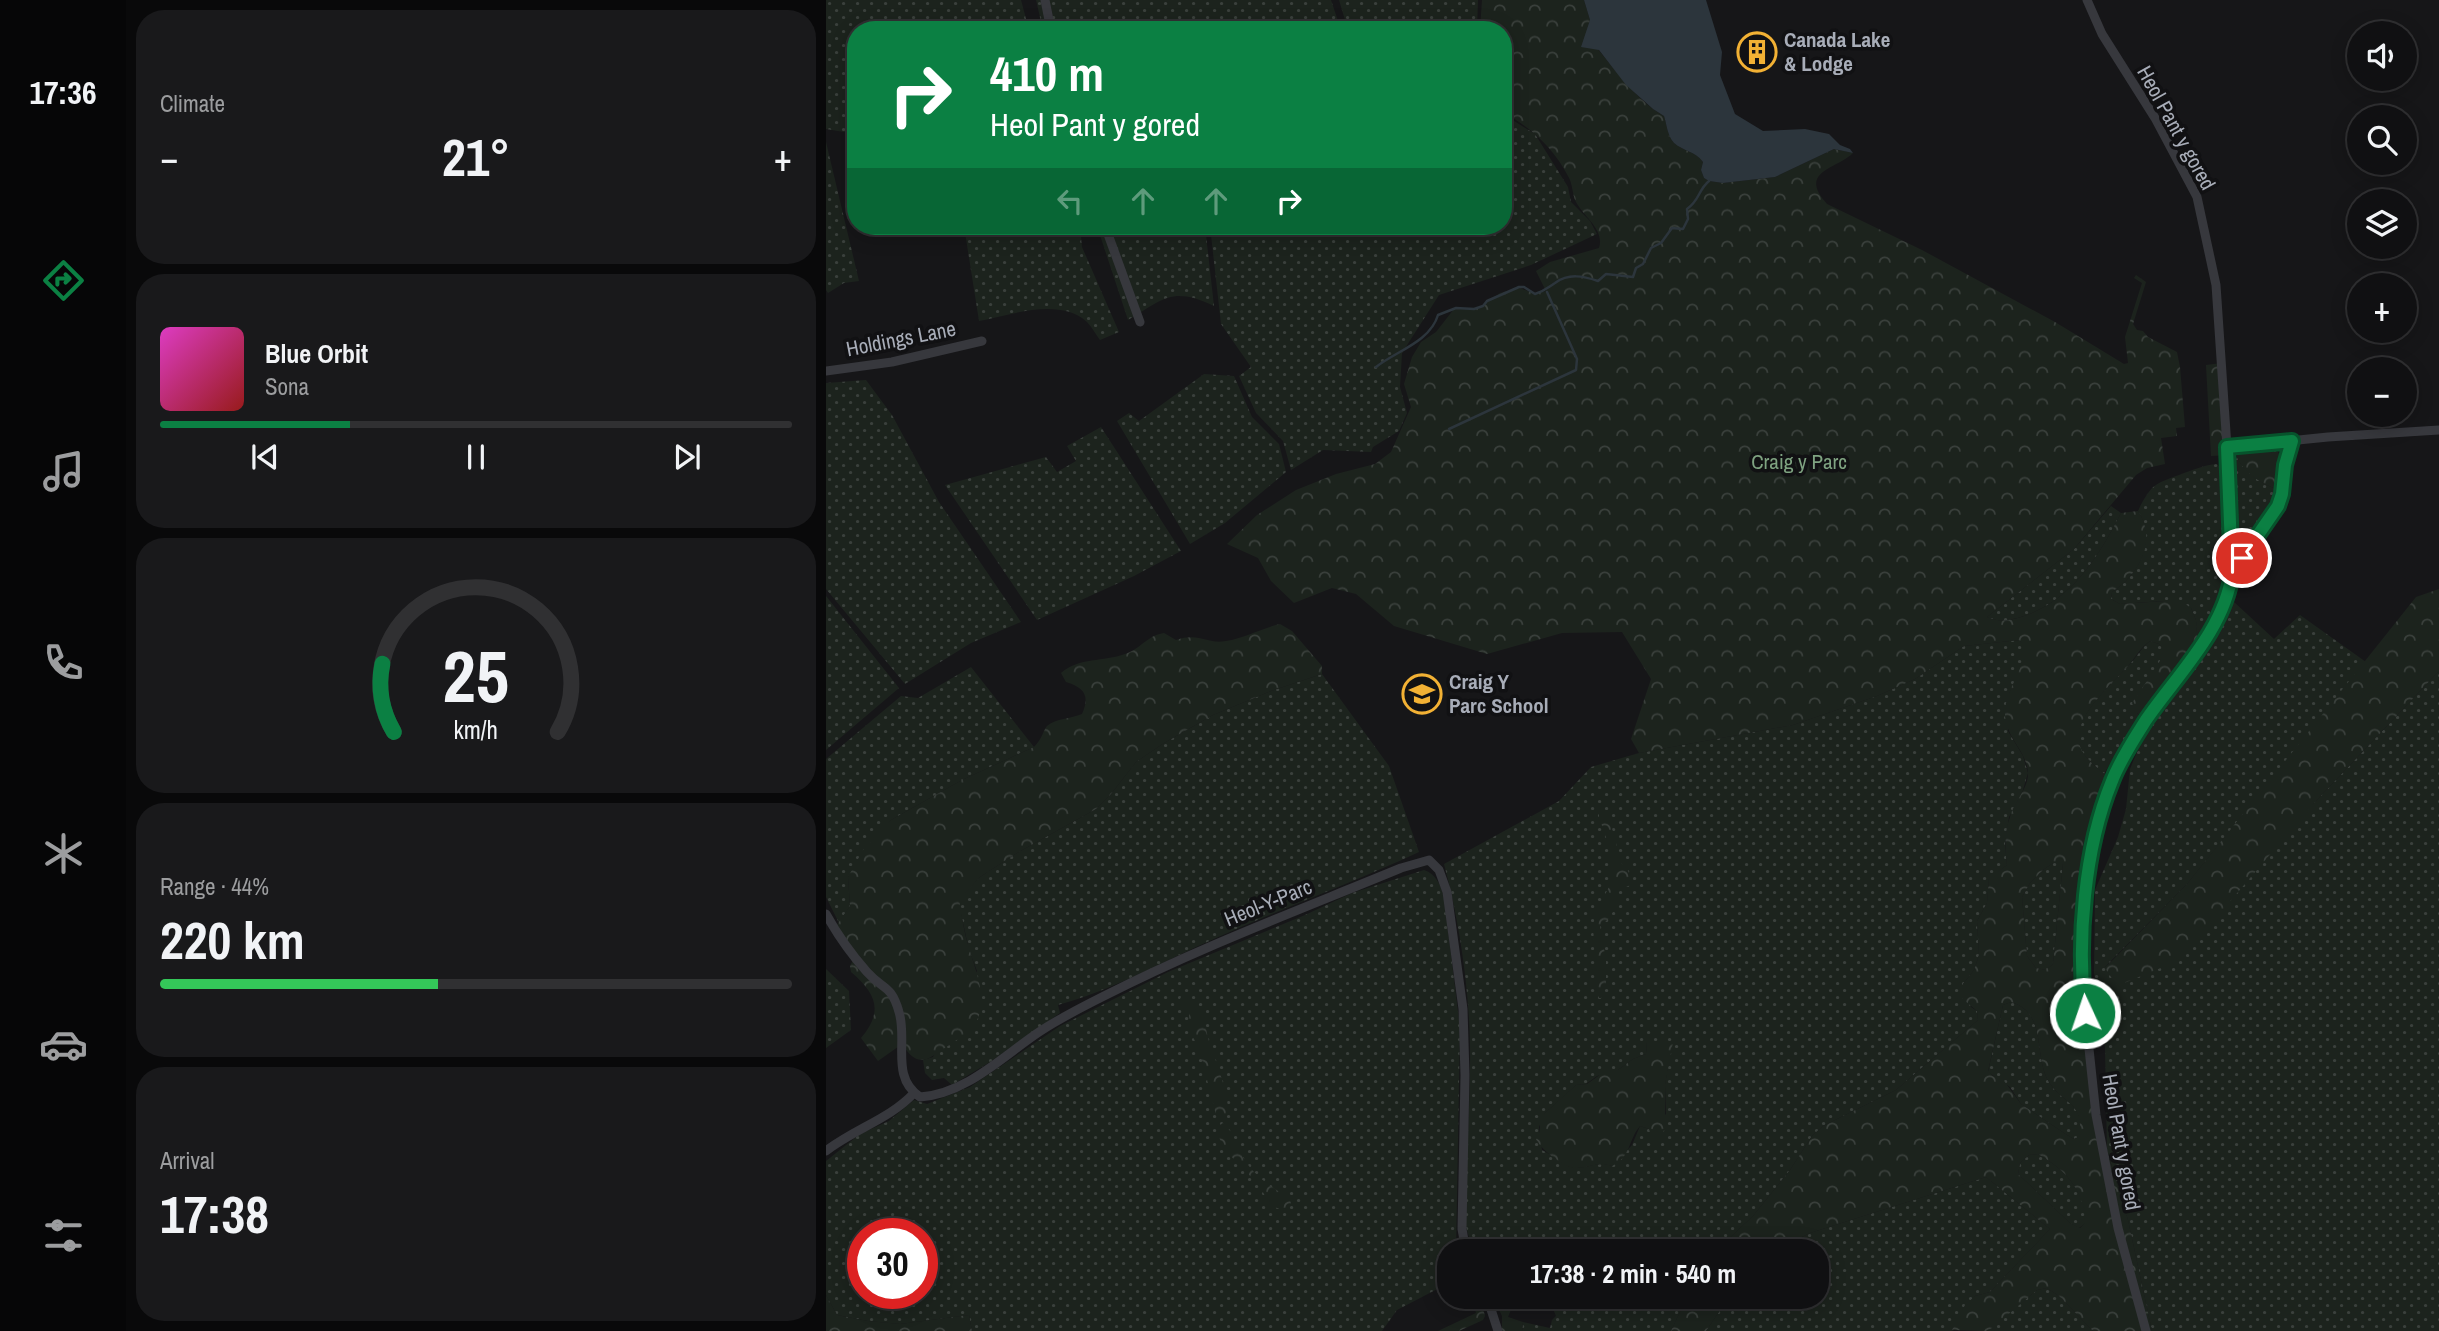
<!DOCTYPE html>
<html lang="en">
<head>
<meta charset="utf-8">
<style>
  :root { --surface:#101012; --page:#19191b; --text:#f1f3f6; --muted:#9c9d9f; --line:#303032; --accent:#0b8043 }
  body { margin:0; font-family:"Archivo Narrow",sans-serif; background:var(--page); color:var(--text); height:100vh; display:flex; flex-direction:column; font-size:26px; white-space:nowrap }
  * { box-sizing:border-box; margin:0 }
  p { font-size:23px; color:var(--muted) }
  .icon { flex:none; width:38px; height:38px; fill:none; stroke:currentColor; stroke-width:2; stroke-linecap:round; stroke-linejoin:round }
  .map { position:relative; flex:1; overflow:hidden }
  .side { display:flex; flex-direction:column; gap:10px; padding:10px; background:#09090a; width:700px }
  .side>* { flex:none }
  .guide { position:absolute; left:21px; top:21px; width:665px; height:214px; border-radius:28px; box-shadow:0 4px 18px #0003,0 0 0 2px var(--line); background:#0b8043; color:#fff; overflow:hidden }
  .controls { position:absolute; left:1521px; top:21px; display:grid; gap:14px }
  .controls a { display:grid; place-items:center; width:70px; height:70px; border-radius:50%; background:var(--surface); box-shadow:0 4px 18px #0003,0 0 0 2px var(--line); font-size:35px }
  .speed { position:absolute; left:21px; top:1218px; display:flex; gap:14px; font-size:35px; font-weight:700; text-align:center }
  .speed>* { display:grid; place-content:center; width:91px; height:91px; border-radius:50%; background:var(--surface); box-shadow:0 4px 18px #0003,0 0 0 2px var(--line); line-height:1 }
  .speed .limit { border:10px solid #d22; background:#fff; color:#111 }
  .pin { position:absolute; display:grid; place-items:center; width:60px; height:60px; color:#fff; margin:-30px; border:4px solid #fff; border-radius:50%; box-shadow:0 2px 7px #0007 }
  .me { position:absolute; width:77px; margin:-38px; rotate:357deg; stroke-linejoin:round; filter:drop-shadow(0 0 5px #0008) }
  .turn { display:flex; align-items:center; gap:24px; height:147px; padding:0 28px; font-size:32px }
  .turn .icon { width:91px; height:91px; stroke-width:2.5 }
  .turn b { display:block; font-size:49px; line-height:60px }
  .lanes { display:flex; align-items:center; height:66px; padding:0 28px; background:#0003; justify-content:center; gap:35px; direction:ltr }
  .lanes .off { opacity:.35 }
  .big { font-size:52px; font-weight:700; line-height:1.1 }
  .side .widget { flex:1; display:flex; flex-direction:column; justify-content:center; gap:10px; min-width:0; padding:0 24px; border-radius:28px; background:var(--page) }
  .side .dial { align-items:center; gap:0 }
  .dial svg { height:182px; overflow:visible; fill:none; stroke:var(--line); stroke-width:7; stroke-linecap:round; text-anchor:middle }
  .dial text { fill:var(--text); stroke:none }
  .song { display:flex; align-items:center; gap:21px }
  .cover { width:84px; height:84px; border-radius:10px; background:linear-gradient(135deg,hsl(310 70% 55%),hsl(0 70% 35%)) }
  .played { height:7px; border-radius:4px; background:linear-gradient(90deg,var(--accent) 30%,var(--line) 30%) }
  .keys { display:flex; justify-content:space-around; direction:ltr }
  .heat { display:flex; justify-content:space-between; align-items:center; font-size:38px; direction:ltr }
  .charge { height:10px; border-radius:5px; background:linear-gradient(90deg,#34c759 44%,var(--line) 0) }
  .trip { position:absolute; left:611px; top:1239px; width:392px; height:70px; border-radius:28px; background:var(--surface); box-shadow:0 4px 18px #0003,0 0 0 2px var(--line); font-weight:700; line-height:70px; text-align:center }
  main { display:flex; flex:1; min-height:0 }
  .dock { display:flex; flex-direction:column; width:126px; justify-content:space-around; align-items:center; background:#060607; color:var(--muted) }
  .dock .icon { width:49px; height:49px }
  .dock .current { color:var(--accent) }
  .dock b { font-size:32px; color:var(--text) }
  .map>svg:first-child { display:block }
  .grass { fill:url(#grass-dots); fill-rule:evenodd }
  .forest { fill:url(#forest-crowns); fill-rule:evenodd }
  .water { fill:#2c353c }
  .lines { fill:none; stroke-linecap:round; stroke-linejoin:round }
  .stream { stroke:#2c353c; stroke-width:2.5 }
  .minor { stroke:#37383d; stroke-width:9 }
  .route-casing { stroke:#07532c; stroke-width:18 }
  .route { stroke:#0b8043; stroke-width:12 }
  .labels { text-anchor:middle; stroke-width:7; stroke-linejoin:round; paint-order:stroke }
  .poi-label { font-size:21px; font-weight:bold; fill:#a8adb8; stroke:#111113; text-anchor:start }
  .street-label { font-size:21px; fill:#a8adb8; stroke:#111113 }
  .park-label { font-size:21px; fill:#7fa381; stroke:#111113 }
</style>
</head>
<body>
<main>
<nav class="dock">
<b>17:36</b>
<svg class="icon current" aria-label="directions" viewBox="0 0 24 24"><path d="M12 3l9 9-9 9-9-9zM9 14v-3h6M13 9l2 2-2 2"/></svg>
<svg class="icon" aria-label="music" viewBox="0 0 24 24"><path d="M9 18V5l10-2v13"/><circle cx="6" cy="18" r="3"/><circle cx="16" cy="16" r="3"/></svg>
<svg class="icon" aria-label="phone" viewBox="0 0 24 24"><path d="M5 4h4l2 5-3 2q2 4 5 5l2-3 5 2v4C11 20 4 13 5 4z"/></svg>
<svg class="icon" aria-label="climate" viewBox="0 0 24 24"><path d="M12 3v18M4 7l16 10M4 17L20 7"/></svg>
<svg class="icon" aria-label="car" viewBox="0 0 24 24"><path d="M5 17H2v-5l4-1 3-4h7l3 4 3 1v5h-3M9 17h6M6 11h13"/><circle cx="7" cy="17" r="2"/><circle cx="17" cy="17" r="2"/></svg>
<svg class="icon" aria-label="filters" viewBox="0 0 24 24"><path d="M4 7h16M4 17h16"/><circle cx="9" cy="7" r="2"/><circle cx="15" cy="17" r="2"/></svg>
</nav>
<section class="side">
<div class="widget"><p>Climate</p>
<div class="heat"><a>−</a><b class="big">21°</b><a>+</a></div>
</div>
<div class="widget">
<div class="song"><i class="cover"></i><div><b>Blue Orbit</b><p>Sona</p></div></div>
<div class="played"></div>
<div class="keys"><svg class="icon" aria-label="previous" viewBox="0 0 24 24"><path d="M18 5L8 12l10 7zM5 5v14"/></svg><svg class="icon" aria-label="pause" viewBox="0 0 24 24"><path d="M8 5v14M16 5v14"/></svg><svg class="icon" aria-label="next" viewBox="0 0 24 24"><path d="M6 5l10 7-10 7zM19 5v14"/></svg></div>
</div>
<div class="widget dial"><svg viewBox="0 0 100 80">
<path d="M14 69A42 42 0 1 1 86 69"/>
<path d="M14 69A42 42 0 0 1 9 39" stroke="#0b8043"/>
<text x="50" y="56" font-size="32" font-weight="700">25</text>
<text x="50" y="72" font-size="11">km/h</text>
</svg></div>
<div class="widget"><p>Range · 44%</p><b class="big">220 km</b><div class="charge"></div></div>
<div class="widget"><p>Arrival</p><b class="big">17:38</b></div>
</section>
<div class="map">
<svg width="1613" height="1331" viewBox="0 0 1613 1331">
  <defs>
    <pattern id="grass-dots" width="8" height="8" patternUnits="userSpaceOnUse" patternTransform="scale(1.75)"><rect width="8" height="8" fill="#1c231d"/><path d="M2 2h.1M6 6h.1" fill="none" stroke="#3a403c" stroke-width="1.8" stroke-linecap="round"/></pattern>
    <pattern id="forest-crowns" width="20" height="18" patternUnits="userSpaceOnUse" patternTransform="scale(1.75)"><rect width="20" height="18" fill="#1c231d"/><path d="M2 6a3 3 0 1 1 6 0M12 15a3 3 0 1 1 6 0" fill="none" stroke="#3a403c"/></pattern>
  </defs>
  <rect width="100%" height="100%" fill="#161618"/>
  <path class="grass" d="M0 0H195L203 30H30V134L0 129Z
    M210 0H505L515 30H217Z
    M513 0H652L651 30H522Z
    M677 114 709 134 742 187 745 202 764 221 771 234 705 265 613 295 576 353 574 387 581 413 573 431 547 447 545 452 497 450 465 470 457 441 430 413 413 376 425 367 395 324 384 226H677Z
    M0 142 33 281 18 283 2 293 0 290Z
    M138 226H254L256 247 293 332 274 340C270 335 266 327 261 322 233 297 185 315 153 321Z
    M271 226H379L388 306C346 286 338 299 302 320Z
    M378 374 408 376 426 417 453 444 460 472 399 523 364 544 291 421 303 413 313 421Z
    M40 380 66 415 113 502 195 622 145 643 79 684 0 589V383Z
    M275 427 355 551 308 576 211 620 119 485 220 457 231 472 250 461 241 446Z
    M1411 457C1417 471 1437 485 1451 489 1447 513 1425 535 1412 554H1409L1405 470Z
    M1391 464 1396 470 1399 575 1392 603 1371 638 1370 620 1365 608 1336 601 1294 604 1285 599 1286 592C1313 575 1331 540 1312 511 1326 482 1330 484 1358 473 1370 469 1378 465 1391 464Z
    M1285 506 1295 513C1273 556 1246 600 1198 616 1186 620 1172 623 1161 617L1248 549Z
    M0 596 73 688 0 750Z
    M1408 602 1448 639 1474 615 1540 662 1361 884 1279 967 1488 803 1613 671V1331H1326L1302 1220 1281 1150 1279 1048 1268 973 1269 890 1292 837 1300 809 1304 769 1316 740 1396 624Z
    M1193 640 1199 646V660L1183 694 1182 731 1197 756 1202 773 1196 793 1183 817 1179 844 1181 865 1163 879 1161 903 1151 921 1153 955 1148 970 1137 984 1145 1007 1151 1011 1152 1020 1070 1090 997 1126 986 1136 964 1170 927 1216 896 1245 883 1251H647L640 1227C639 1166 645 1105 644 1044 643 987 633 919 618 864L733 801 765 767 813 753 967 725 1051 696 1089 679 1138 646ZM821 1042H846L839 1085 840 1114 823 1129 814 1126 806 1145 786 1166C772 1161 765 1167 752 1168 740 1169 727 1155 716 1150L713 1127 719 1113 736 1098 750 1085 760 1084 771 1076 792 1070 807 1059 820 1054Z
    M1324 641 1333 644 1339 650 1311 713 1313 715 1278 774C1270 767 1257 756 1253 746 1244 719 1288 682 1303 665 1311 657 1315 648 1324 641Z
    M145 667 208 747 136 780 65 820 22 877 24 906 13 923 0 897V759L75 696 92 698Z
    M496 674 563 766 593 852C526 883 457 908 390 938 338 961 287 990 232 1005L234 1013 164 1062 126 1085 118 1078 106 1080 99 1073 97 1060 107 1057 151 971 143 950 132 900 154 877 191 853 270 809 285 794 310 762 338 743 387 715 445 691Z
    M1227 863H1237L1227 964 1220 970 1210 968 1201 956 1196 897 1204 883 1217 870Z
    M598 870C610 874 615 885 618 898L634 1028 630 1251H623V1283L571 1310 556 1331H146L143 1315 74 1324 42 1321 11 1315 0 1295V1161L34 1134 63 1121 88 1100 101 1104 144 1087 234 1026 342 972 479 915 526 893ZM37 1234H96V1293H37Z
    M0 969 23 991 25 1030 0 1048Z
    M1185 1002C1222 1013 1207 1056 1223 1082 1237 1105 1257 1100 1255 1136L1248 1139 1241 1135 1195 1104 1184 1087 1162 1072 1177 1005Z
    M1212 1154C1241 1171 1256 1188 1261 1222L1253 1228 1244 1223 1192 1174 1194 1163 1203 1155Z
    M1160 1177 1224 1229 1164 1292 1149 1296 1126 1330 1128 1331H880L903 1297H990V1251H948L984 1233Z
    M1221 1288 1233 1296 1267 1331H1160L1211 1290Z
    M728 1297H861L845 1331H696L697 1322 724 1328 726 1320 730 1316 723 1299Z"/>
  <path class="forest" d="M656 0H758L764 20 760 36C786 63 805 97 838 116 841 125 841 135 848 143 857 151 869 151 877 162L875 170 878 178 883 181 897 183 949 177 1008 149 1027 153C1011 169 971 171 1001 204L1096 250 1229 322 1298 364 1302 363 1299 337 1316 283 1308 278 1310 275 1320 282 1307 324 1311 330 1317 331 1322 337 1351 352 1354 367 1359 427 1350 428 1351 436 1335 438 1339 464 1321 468 1310 475 1248 549 1161 617C1173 623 1187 620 1198 616 1246 600 1273 556 1295 513L1312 511C1332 541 1313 574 1286 592L1285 599 1294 604 1354 600 1365 608 1370 620 1372 648 1320 721 1311 713 1306 703 1333 663 1338 650 1333 644 1324 641C1314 648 1310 657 1302 666 1286 684 1248 716 1253 743 1256 758 1275 771 1286 780L1264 864 1257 992 1270 1115 1302 1220 1326 1331H1267L1233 1296 1221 1288 1211 1290 1166 1328 1160 1331 1126 1330 1139 1305 1149 1296 1164 1292 1224 1229 1160 1177 984 1233 948 1251H883L896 1245 927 1216 964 1170 986 1136 997 1126 1070 1090 1152 1020 1151 1011 1133 996 1137 984 1148 970 1153 955 1151 921 1161 903 1163 878 1181 865C1179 849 1178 832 1184 817 1188 802 1203 788 1202 772 1200 750 1178 736 1179 712 1180 688 1199 671 1198 646L1193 640 1138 646 1089 679 1051 696 967 725 813 753 805 739 825 679 796 632 736 633 661 654 568 626 530 594 506 588 468 603 445 581 432 558 401 544 431 515 470 490 510 474 549 464 565 452 585 407 578 384 586 357 595 342 610 332 628 309H651L674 293 694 288 709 294 720 291 710 271 724 262 773 248C779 230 758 217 750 202 746 194 747 184 742 176 727 147 705 128 677 112V30H654ZM1227 863H1237L1227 964 1220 970 1210 968 1201 956 1196 897 1204 883 1217 870ZM1185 1002C1222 1013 1207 1056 1223 1082 1237 1105 1257 1100 1254 1136L1248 1139 1241 1135 1195 1104 1176 1078 1167 1076 1162 1071 1177 1005ZM1212 1154C1241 1171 1256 1188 1260 1222L1254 1228 1244 1223 1192 1174 1194 1163 1203 1155Z
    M1396 363 1401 455 1385 456 1380 365Z
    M1443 443C1462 460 1459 465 1454 488L1451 489C1437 485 1417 472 1411 457L1412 449Z
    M1613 589V671L1488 803 1354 960 1291 986 1279 968 1361 884 1590 597Z
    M454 624 466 631 496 666V674L445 691 387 715 338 743 310 762 285 794 270 809 191 853 154 877 133 900C136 916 138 933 143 948 149 969 161 996 152 1018 146 1032 123 1045 111 1053 94 1066 86 1059 76 1044L52 1061 35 1038C58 1011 50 993 25 972L24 966 29 956 8 929 24 906 22 877 37 850 65 820 136 780 208 747C216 739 217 731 221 726 230 718 245 719 256 714 264 696 259 688 240 682L235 673C253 657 278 662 299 654 315 649 320 636 338 633L350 640C374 632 382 645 400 641 419 638 436 628 454 624Z
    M776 813 785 825 796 864 801 868 807 884 793 890 785 917 774 926 780 960V983L775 998H773L771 990 767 925 772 908 784 885 785 869V852L773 817V814Z
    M361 995C366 999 371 1005 374 1012 380 1022 380 1033 384 1044 390 1062 403 1094 402 1113L396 1118 390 1115 373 1048 364 1032 363 1012 354 999 356 995Z
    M821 1042H847L839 1085V1127L834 1142 827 1141 823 1129 814 1126C802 1140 805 1157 786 1166 771 1161 762 1169 748 1168 739 1168 713 1148 710 1139L714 1132V1121L719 1113 750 1085 761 1084 782 1069 792 1070 807 1059 820 1054Z
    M397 1123C410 1134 410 1148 420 1162 431 1178 447 1188 464 1199L465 1204C459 1212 452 1209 444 1205L433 1185 397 1148 390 1128Z
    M0 1295 11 1315 42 1321 74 1324 143 1315 146 1331H0Z
    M646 1297H654L659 1316 657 1320 633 1331H612L650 1313Z
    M667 1297H680L686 1307 682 1317 697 1322 696 1331H676V1316Z
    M861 1297H903L880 1331H845Z"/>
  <path class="water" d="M758 0H880L896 52 894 75 909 114 937 131 979 129 1003 134 1014 145 1024 149 1027 153 1008 149 949 177 897 183 883 181 878 178 875 170 877 162C869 151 857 151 848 143 841 135 841 125 838 116L827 109 800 85 773 50 755 47 764 20Z"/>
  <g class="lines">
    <path class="stream" d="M550 367C570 351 604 342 612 315L630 308 648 309 657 306 661 301 693 287H698L709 294C719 291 721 288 729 283 743 273 757 276 772 281L780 274 807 277 810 268 817 264 825 248 835 243 846 228 857 229 862 219 861 209C874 200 872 190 883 181
      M623 429 750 370 751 359 721 292"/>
    <path class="minor" d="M219 0 225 30
      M1261 0 1276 34 1329 118 1371 197 1390 285 1401 447
      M279 226 314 322
      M0 371 66 362 156 341
      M1406 573 1452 506C1459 485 1459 463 1466 441
      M0 914C11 934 25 954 41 972 57 990 65 984 73 1012 82 1041 64 1077 94 1097 140 1094 177 1056 213 1032 234 1018 256 1007 278 996 374 947 476 909 575 868L603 860 613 870 621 892 637 1009 639 1075 636 1229 640 1251
      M0 1151C28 1129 64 1119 88 1093
      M661 1297 672 1331
      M1320 1331 1292 1228 1270 1115 1257 992 1258 905 1268 840 1286 780 1320 721 1372 648 1393 616 1400 600 1406 573 1401 447 1502 437 1613 430"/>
  </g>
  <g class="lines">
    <g class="route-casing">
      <path id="route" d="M1259 1013C1251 941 1258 849 1286 781 1294 760 1308 739 1320 720 1351 675 1399 629 1406 573L1401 447 1466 441 1459 465 1456 494 1452 506 1416 558"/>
    </g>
    <use href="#route" class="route"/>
  </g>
  <defs>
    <g id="building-ring" transform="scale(2.0125)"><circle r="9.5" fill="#111113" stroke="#f2b134" stroke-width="1.5"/><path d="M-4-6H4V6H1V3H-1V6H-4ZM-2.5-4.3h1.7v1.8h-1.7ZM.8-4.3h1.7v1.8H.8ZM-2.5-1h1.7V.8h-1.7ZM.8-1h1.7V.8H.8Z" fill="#f2b134"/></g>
    <g id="school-ring" transform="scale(2.0125)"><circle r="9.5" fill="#111113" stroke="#f2b134" stroke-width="1.5"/><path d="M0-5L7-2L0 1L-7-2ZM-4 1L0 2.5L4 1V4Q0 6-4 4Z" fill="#f2b134"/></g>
  </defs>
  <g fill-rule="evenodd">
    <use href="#building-ring" x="931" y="52"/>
    <use href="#school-ring" x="596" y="694"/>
  </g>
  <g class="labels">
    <g class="poi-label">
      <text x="958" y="47">Canada Lake<tspan x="958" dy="24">&amp; Lodge</tspan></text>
      <text x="623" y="689">Craig Y<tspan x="623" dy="24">Parc School</tspan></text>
    </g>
    <g class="street-label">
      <text transform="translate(1350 128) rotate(61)" y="7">Heol Pant y gored</text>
      <text transform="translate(75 339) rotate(-11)" y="7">Holdings Lane</text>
      <text transform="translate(442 903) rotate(-22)" y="7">Heol-Y-Parc</text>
      <text transform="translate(1295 1142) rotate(80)" y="7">Heol Pant y gored</text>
    </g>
    <g class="park-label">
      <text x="973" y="469">Craig y Parc</text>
    </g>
  </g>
</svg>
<div class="controls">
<a><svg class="icon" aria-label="sound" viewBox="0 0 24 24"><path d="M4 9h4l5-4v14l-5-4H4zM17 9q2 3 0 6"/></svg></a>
<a><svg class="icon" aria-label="search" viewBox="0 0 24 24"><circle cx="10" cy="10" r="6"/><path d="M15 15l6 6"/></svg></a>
<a><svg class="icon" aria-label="layers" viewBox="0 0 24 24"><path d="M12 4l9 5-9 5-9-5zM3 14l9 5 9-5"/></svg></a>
<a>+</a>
<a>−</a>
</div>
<div class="speed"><div class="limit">30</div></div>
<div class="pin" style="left:1416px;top:558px;background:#d93025"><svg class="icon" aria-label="arrive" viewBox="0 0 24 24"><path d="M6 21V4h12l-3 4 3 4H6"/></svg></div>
<svg class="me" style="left:1259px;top:1013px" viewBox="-20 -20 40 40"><circle r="17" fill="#0b8043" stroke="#fff" stroke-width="3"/><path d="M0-11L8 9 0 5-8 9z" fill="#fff"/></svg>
<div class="trip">17:38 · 2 min · 540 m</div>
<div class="guide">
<div class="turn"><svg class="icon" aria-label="right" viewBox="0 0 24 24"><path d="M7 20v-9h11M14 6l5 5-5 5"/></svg><div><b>410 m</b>Heol Pant y gored</div></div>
<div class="lanes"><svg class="icon off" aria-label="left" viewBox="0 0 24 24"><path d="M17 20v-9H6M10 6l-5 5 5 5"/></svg><svg class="icon off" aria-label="ahead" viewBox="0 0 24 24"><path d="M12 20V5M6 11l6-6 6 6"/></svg><svg class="icon off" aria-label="ahead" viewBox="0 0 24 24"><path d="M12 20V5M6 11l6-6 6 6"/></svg><svg class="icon" aria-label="right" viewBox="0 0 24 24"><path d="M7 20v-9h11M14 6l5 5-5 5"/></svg></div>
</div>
</div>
</main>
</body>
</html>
